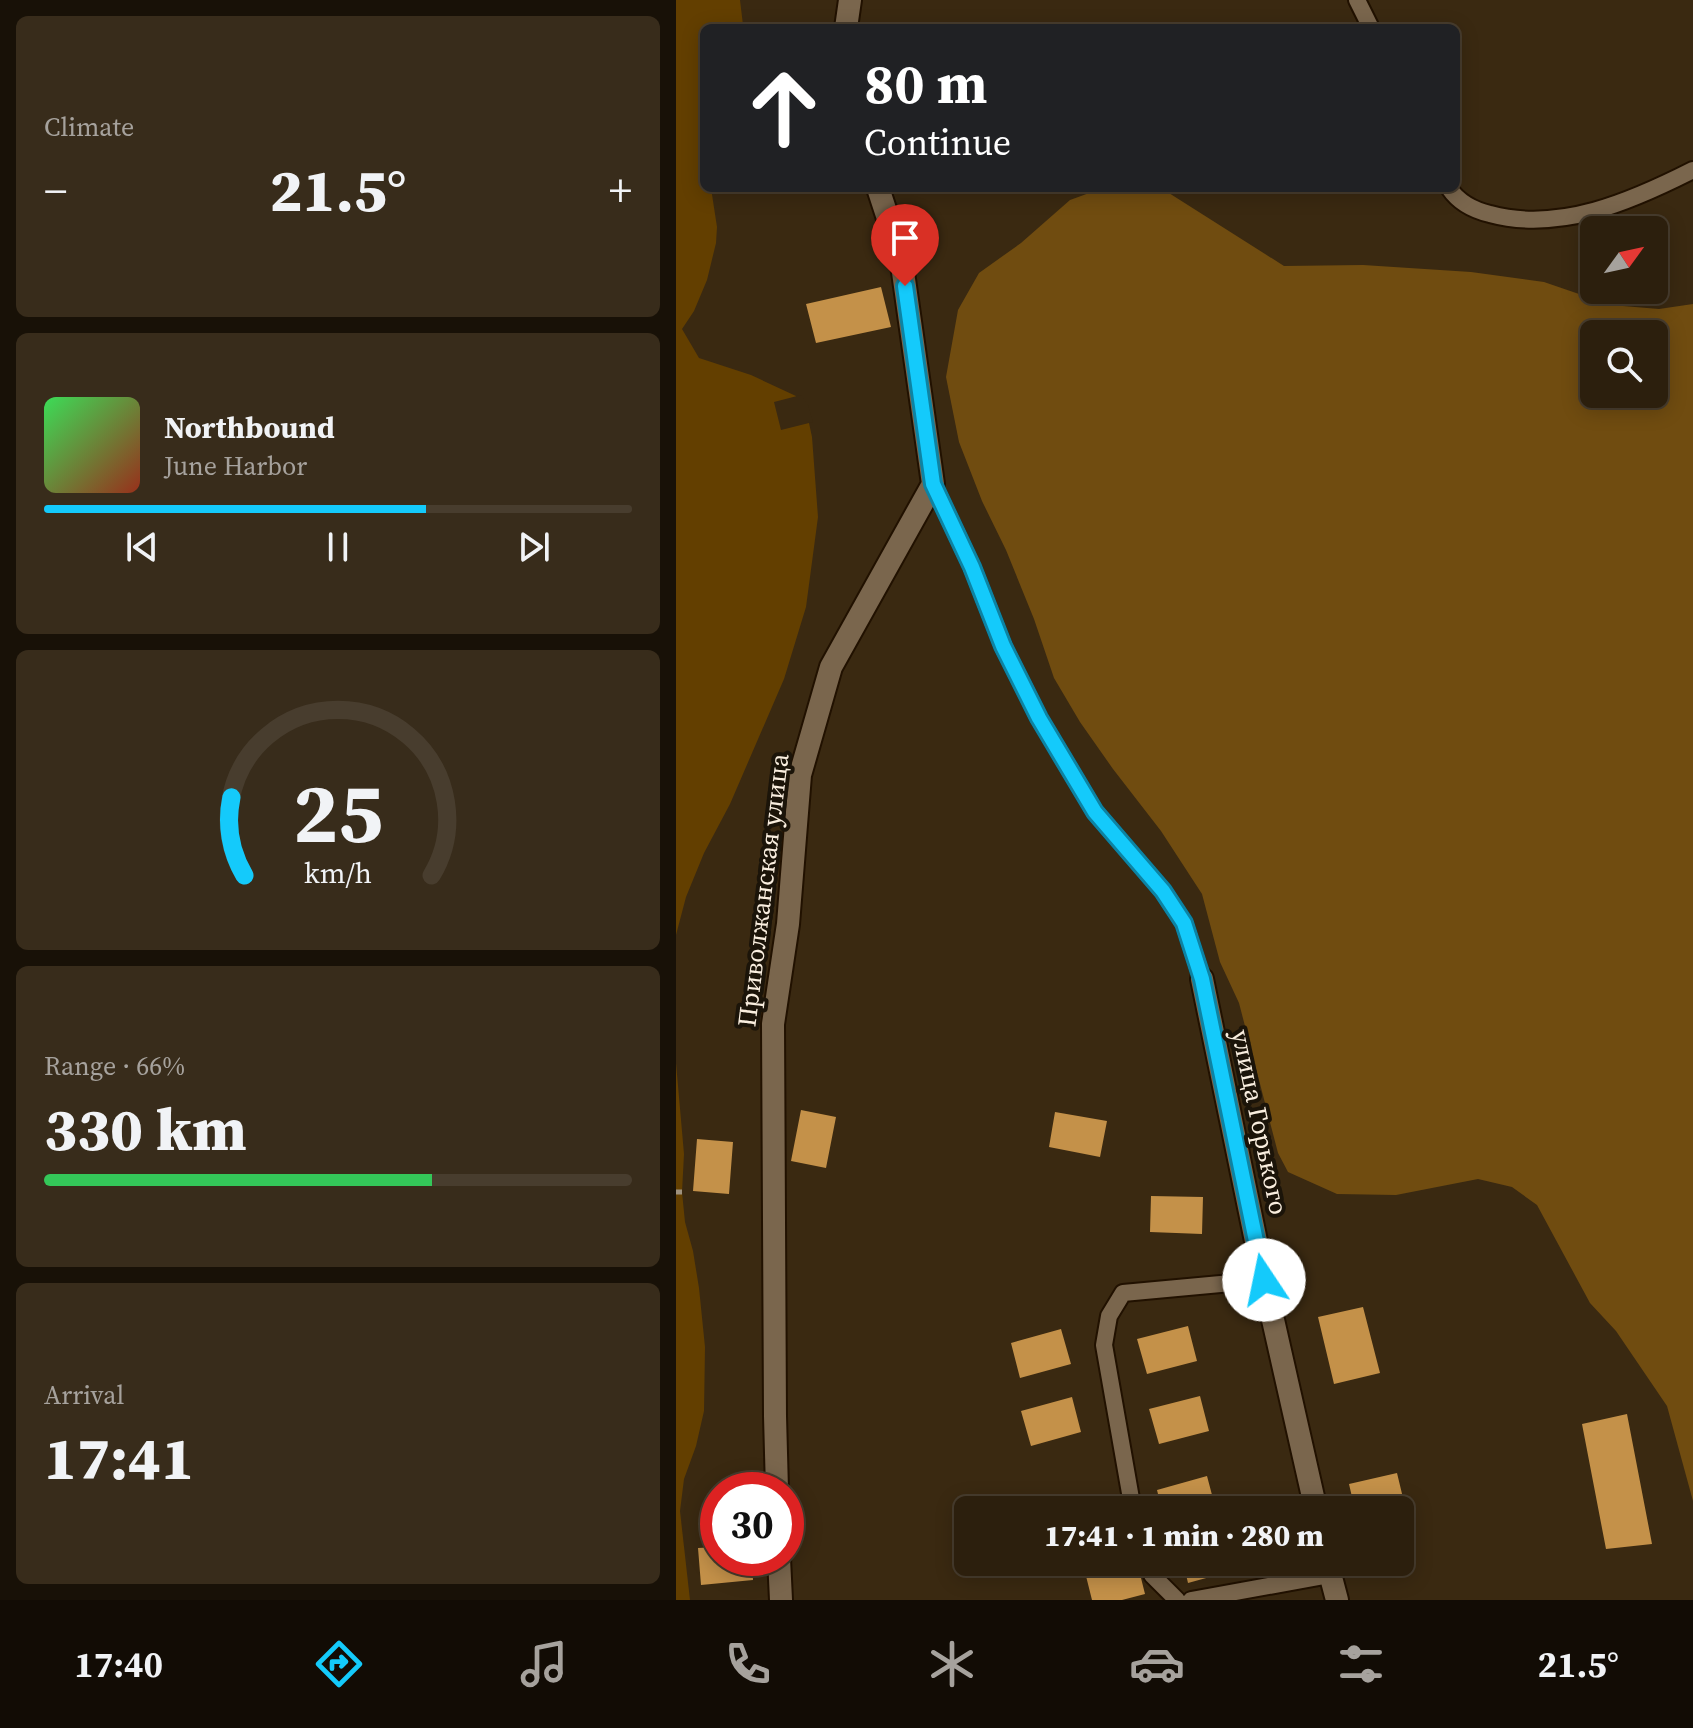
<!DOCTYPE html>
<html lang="en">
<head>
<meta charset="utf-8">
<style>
  :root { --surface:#2c1f0d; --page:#382c1b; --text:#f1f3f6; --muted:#a6a29d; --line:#483d2e; --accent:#14cafb }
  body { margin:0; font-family:"Source Serif 4",serif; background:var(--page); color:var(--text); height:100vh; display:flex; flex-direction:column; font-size:30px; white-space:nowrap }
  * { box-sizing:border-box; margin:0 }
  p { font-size:26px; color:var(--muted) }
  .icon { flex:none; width:44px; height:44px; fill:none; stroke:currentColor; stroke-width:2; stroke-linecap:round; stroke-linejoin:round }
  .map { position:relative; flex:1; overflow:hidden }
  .side { display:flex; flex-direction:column; gap:16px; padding:16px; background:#181107; width:676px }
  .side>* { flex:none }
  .guide { position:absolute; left:24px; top:24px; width:760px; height:168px; border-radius:12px; box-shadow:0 4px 20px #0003,0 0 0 2px var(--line); background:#202124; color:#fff; overflow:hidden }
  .needle { width:52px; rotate:57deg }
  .buttons { position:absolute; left:904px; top:216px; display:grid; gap:16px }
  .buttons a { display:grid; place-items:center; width:88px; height:88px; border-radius:12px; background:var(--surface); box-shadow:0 4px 20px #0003,0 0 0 2px var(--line); font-size:40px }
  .speed { position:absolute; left:24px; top:1472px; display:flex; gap:16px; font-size:40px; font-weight:700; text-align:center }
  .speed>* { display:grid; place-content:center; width:104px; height:104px; border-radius:50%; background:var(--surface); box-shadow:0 4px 20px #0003,0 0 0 2px var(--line); line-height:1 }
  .speed .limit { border:12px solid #d22; background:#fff; color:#111 }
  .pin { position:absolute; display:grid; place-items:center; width:68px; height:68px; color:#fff; margin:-82px -34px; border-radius:50% 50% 50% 0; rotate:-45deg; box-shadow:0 0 8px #0007 }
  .pin .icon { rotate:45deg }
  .me { position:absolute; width:88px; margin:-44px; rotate:349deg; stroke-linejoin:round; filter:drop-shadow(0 0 6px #0008) }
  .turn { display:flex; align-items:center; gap:28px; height:168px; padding:0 32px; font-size:36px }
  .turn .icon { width:104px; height:104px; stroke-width:2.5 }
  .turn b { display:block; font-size:56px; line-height:68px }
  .big { font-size:60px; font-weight:800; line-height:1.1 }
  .side .tile { flex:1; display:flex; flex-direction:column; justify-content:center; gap:12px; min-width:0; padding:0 28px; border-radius:12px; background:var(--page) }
  .side .dial { align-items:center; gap:0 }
  .dial svg { height:208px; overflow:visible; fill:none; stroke:var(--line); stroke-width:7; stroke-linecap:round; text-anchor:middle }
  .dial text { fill:var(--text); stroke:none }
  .song { display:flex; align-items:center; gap:24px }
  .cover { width:96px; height:96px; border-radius:12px; background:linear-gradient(135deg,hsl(130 70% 55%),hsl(10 70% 35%)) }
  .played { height:8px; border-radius:4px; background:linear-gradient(90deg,var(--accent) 65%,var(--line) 65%) }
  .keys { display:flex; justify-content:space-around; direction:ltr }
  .heat { display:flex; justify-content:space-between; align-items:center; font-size:44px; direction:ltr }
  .charge { height:12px; border-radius:6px; background:linear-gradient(90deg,#34c759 66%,var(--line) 0) }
  .trip { position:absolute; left:278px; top:1496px; width:460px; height:80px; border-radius:12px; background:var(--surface); box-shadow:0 4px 20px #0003,0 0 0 2px var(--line); font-weight:800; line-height:80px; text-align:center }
  .dock { display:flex; height:128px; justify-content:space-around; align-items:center; background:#120c05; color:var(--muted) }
  .dock .icon { width:56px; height:56px }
  .dock .on { color:var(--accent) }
  .dock b { font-size:36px; color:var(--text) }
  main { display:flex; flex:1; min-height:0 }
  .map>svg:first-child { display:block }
  .forest { fill:#704c10; fill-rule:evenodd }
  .water { fill:#633f00 }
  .pier { fill:#3a2911 }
  .building { fill:#c49149 }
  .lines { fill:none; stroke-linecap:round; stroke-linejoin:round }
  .service-casing { stroke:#211100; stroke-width:20 }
  .minor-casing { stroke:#211100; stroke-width:26 }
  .path { stroke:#9f927e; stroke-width:5; stroke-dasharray:6 6; stroke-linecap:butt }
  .service { stroke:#7a664d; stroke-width:16 }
  .minor { stroke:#7a664d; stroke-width:22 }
  .route-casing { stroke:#0d83a3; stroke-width:20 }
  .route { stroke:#14cafb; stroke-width:14 }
  .labels { text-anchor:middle; stroke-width:8; stroke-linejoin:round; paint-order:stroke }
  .street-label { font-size:26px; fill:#f9eedf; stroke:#1b1409 }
</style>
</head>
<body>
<main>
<section class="side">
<div class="tile"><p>Climate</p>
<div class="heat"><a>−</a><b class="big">21.5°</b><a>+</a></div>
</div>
<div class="tile">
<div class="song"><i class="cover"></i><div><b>Northbound</b><p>June Harbor</p></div></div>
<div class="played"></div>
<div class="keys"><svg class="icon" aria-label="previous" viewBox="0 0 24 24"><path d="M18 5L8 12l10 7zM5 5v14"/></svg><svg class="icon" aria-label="pause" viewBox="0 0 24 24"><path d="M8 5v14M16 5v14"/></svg><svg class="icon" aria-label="next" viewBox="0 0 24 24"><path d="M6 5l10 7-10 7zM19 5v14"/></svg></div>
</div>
<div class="tile dial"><svg viewBox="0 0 100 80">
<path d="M14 69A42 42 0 1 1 86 69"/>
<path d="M14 69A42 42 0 0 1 9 39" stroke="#14cafb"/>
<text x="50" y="56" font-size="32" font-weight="700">25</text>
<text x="50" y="72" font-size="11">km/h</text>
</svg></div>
<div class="tile"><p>Range · 66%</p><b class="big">330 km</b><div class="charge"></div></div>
<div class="tile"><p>Arrival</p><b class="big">17:41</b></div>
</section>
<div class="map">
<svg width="1017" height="1600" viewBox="0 0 1017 1600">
  <rect width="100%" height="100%" fill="#3a2911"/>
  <path class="forest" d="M427 188H485L608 266 687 265 795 272 868 282 935 305 983 309 1017 304V1501L991 1406 940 1331 914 1303 861 1205 836 1187 802 1179 720 1195 661 1194 612 1172 602 1153 563 1003 544 962 526 894 485 831 437 769 404 722 378 678 358 619 330 550 306 501 283 442 270 377 282 310 303 273 345 243 394 200ZM918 334H978V394H918Z"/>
  <path class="water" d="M0 0H64L67 25V28H28V188H35L41 227 40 243 31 280 18 311 6 329 23 358 75 375 120 396 133 423 136 437 142 517 130 607 108 679 54 804 28 853 10 897 0 935Z
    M0 1063 8 1154 6 1192 9 1222 17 1251 23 1288 29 1347 28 1411 20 1446 8 1479 4 1511 14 1600H0Z"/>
  <path class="pier" d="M125 395 132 405 137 422 105 430 98 402Z"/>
  <path class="building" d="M205 287 215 327 140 343 130 304Z
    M125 1110 160 1117 150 1168 115 1161Z
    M379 1112 431 1121 424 1157 373 1147Z
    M21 1139 57 1142 53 1194 17 1191Z
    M475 1196 527 1197 526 1234 474 1232Z
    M687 1307 704 1373 658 1384 642 1317Z
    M512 1326 521 1361 471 1374 461 1339Z
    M385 1329 395 1364 344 1378 335 1343Z
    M524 1396 533 1431 483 1444 473 1409Z
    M396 1397 405 1432 355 1446 345 1411Z
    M951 1414 976 1544 930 1549 906 1424Z
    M721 1473 734 1527 724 1529V1510H679L673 1484Z
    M531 1476 540 1510H486L481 1490Z
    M42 1547V1558H76L77 1580 25 1585 22 1548Z
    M324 1562H375L376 1563 328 1576Z
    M448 1562H461L469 1594 446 1600H416L409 1572Z
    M507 1562H561L563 1569 512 1583Z"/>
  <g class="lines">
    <g class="service-casing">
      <path id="service" d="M681 0 695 28
        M773 188C783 203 797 210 814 214 883 233 956 201 1017 170
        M257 484 296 567 327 646 363 718 419 812 487 891 508 923 526 979
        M457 1510 428 1345 433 1316 447 1293 588 1280
        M470 1562 476 1575 501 1600
        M515 1600 654 1575"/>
    </g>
    <g class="minor-casing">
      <path id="minor" d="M170 28 174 0
        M526 979 588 1280 640 1510
        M101 1490 99 1416 97 1024 112 924 124 775 155 667 257 484 225 258 202 188
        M103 1558 105 1600
        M651 1562 661 1600"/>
    </g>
    <path class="path" d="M0 1192H6"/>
    <use href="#service" class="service"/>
    <use href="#minor" class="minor"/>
  </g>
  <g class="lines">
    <g class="route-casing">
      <path id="route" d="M229 286 257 484 296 567 327 646 363 718 419 812 487 891 508 923 526 979 588 1280"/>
    </g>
    <use href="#route" class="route"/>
  </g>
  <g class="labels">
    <g class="street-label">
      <text transform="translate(87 890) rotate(-83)" y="9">Приволжанская улица</text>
      <text transform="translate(584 1122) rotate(78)" y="9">улица Горького</text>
    </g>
  </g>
</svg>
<div class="buttons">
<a><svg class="needle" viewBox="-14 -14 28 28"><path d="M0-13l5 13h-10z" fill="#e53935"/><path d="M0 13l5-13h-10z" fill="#a6a29d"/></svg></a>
<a><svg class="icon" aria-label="search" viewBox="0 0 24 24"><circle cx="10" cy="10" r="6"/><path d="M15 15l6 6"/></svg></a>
</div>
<div class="speed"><div class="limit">30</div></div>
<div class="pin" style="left:229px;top:286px;background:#d93025"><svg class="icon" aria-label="arrive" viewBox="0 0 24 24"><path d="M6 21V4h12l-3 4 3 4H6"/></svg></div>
<svg class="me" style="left:588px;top:1280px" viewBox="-20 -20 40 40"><circle r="19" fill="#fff"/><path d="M0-13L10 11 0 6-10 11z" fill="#14cafb"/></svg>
<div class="trip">17:41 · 1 min · 280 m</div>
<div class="guide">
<div class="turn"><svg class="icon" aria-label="ahead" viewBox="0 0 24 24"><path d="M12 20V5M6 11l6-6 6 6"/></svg><div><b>80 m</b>Continue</div></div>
</div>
</div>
</main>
<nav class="dock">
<b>17:40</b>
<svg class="icon on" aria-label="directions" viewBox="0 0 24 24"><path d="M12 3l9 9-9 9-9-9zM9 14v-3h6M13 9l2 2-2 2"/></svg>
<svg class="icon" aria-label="music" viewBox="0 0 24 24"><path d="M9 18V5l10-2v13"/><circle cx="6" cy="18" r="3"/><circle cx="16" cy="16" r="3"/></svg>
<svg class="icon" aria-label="phone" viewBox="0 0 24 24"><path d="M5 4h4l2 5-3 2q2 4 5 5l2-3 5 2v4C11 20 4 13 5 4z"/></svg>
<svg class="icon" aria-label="climate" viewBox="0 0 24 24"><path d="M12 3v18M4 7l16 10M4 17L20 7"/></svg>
<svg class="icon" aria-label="car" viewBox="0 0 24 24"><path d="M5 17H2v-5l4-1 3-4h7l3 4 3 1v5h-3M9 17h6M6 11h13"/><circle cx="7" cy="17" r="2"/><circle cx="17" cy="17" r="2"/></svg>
<svg class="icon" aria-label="filters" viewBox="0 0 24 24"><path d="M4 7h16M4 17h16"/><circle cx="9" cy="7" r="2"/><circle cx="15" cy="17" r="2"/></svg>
<b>21.5°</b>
</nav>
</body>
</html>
